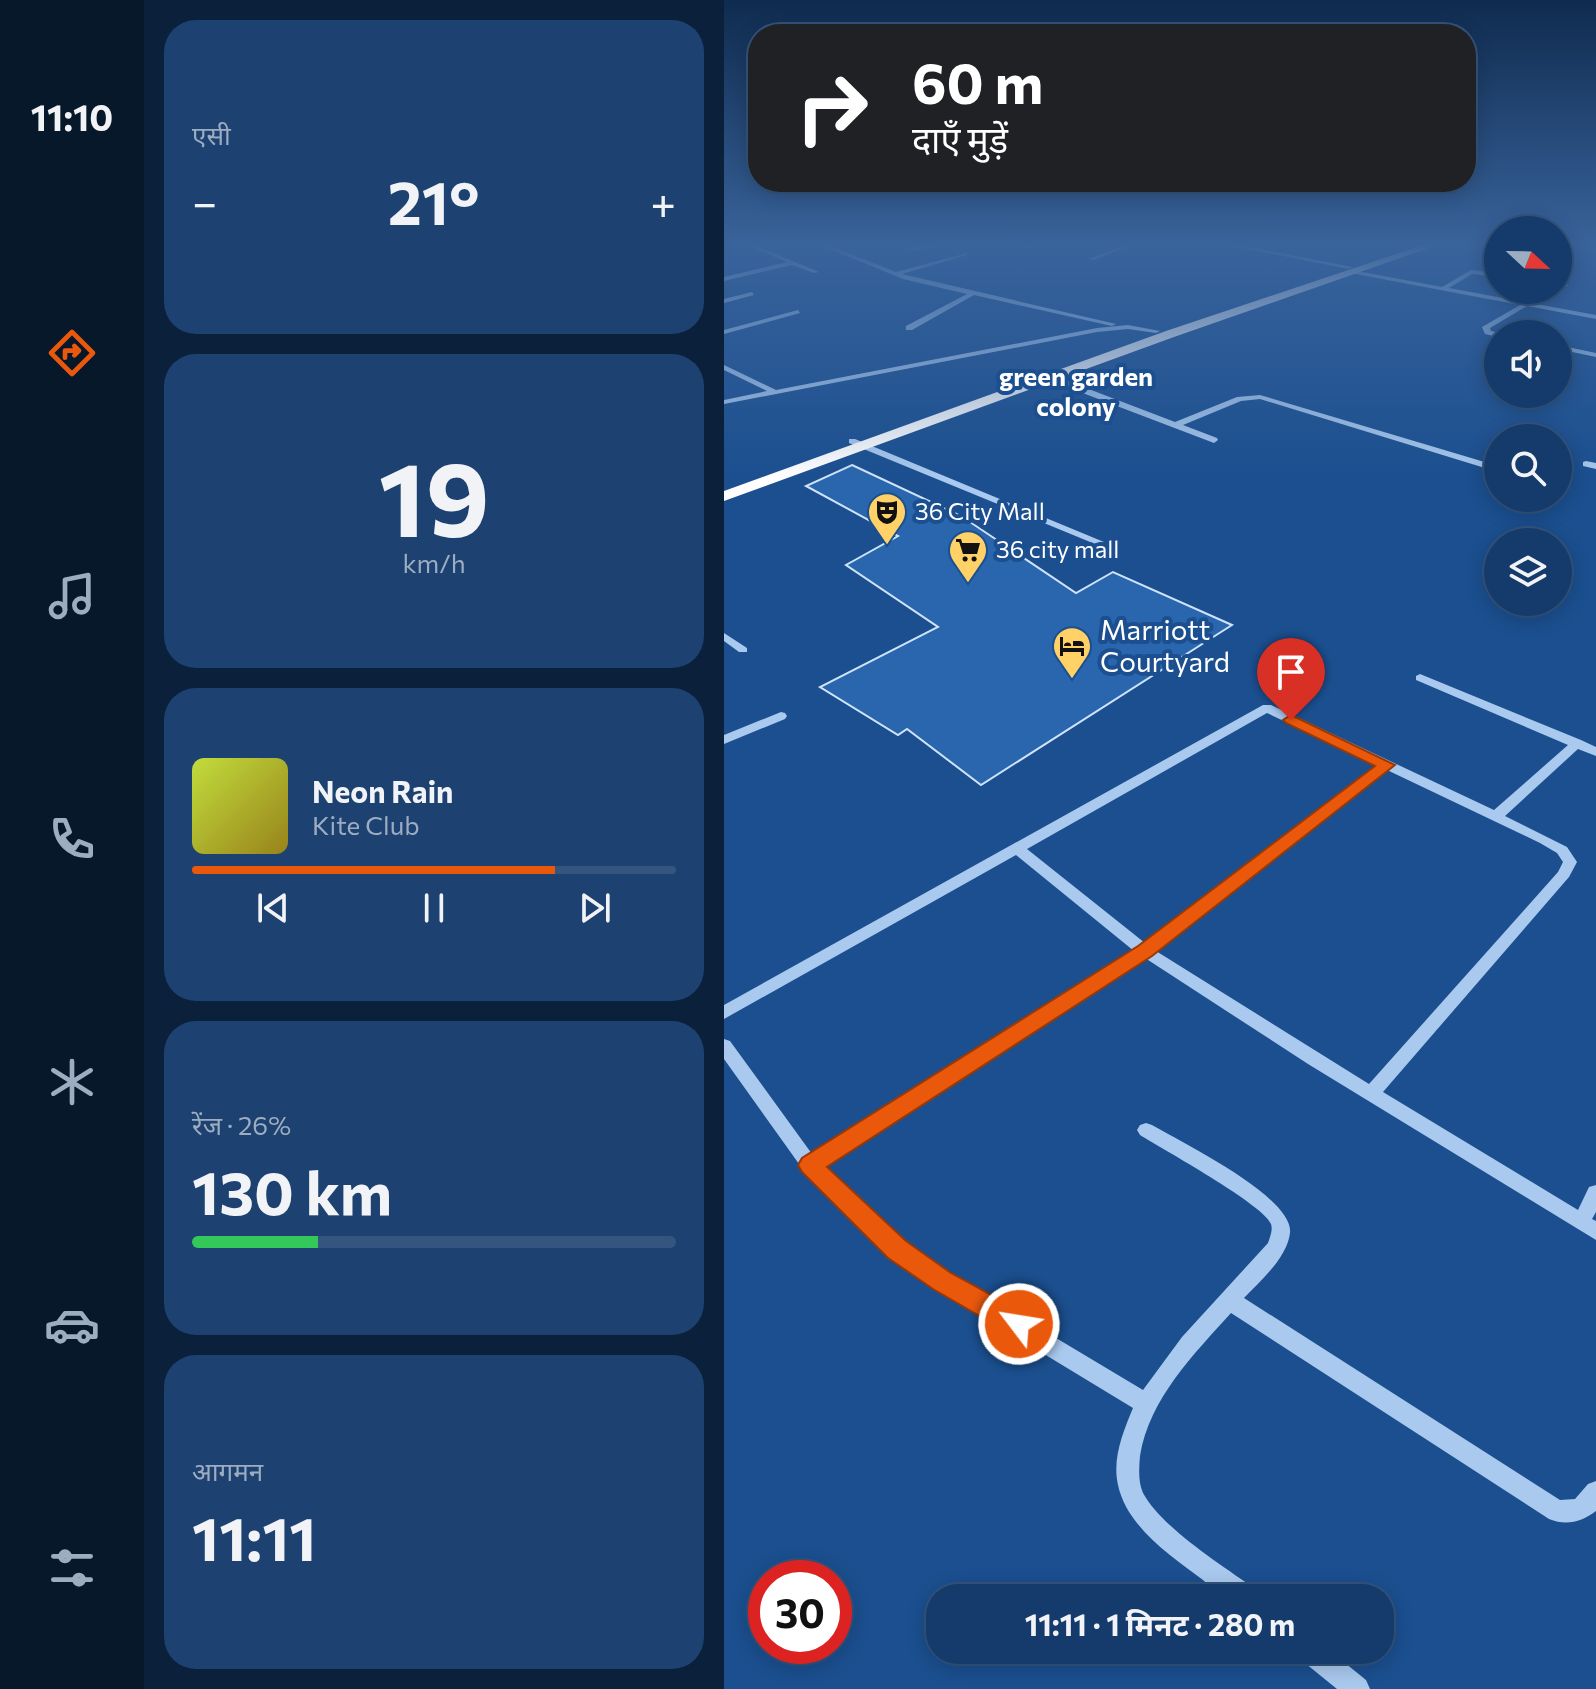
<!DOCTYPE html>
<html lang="hi">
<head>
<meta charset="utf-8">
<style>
  :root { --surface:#143b6b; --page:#1d4271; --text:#f1f3f6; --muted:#9dadc1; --line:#33557e; --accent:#ea580c }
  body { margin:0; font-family:Commissioner,"Noto Sans Devanagari",sans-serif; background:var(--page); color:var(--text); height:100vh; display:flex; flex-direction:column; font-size:30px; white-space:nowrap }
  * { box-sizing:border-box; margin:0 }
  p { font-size:26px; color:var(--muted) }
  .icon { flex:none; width:44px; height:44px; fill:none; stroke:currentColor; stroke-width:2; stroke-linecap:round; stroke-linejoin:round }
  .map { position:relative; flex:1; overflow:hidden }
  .side { display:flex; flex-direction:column; gap:20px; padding:20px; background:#0b203b; width:580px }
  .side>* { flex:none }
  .top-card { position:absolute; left:24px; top:24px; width:728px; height:168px; border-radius:32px; box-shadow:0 4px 20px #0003,0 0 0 2px var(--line); background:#202124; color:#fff; overflow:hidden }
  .needle { width:52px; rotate:112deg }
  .buttons { position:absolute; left:760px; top:216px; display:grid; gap:16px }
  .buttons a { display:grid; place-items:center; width:88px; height:88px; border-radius:50%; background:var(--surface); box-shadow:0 4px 20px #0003,0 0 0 2px var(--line); font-size:40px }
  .speed { position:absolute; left:24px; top:1560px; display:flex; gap:16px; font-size:40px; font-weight:700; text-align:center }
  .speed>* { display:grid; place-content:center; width:104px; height:104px; border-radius:50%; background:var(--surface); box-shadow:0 4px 20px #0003,0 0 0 2px var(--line); line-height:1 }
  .speed .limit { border:12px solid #d22; background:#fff; color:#111 }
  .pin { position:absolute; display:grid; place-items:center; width:68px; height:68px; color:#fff; margin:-82px -34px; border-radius:50% 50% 50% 0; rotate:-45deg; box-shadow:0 0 8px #0007 }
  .pin .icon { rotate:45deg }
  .me { position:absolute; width:88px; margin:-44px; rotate:301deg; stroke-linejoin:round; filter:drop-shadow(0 0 6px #0008) }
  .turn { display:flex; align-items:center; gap:28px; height:168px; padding:0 32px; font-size:36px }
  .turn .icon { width:104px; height:104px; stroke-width:2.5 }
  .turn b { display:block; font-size:56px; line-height:68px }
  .big { font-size:60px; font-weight:700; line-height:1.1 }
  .side .widget { flex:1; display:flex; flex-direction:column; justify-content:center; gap:12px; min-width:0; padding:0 28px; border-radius:32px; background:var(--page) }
  .side .dial { align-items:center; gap:0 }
  .dial b { font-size:104px; line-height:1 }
  .song { display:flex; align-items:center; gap:24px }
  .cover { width:96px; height:96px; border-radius:12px; background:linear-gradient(135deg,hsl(70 70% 55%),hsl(50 70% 35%)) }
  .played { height:8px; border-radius:4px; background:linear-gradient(90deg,var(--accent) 75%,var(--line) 75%) }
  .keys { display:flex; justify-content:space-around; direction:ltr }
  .heat { display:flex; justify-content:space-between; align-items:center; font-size:44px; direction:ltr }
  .charge { height:12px; border-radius:6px; background:linear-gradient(90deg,#34c759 26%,var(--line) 0) }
  .trip { position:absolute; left:202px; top:1584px; width:468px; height:80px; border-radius:32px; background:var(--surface); box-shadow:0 4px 20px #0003,0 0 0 2px var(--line); font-weight:700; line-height:80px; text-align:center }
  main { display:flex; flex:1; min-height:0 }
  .menu { display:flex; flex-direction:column; width:144px; justify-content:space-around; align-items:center; background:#08182b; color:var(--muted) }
  .menu .icon { width:56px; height:56px }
  .menu .on { color:var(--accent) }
  .menu b { font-size:36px; color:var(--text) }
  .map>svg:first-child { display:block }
  .building { fill:#2a66ad; stroke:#cfe3fa; stroke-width:2 }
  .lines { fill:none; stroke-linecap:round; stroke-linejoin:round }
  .minor { fill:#a9c9ee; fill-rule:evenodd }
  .highway { fill:#fff; fill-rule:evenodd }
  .route { fill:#ea580c; stroke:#983908; stroke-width:2 }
  .labels { text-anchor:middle; stroke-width:8; stroke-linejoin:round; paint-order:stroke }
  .far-poi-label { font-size:24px; fill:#fff; stroke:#1b4f8f; text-anchor:start }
  .far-neighbourhood-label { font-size:26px; font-weight:bold; fill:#fff; stroke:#1b4f8f }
  .poi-label { font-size:28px; fill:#fff; stroke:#1b4f8f; text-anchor:start }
</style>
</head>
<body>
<main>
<nav class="menu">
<b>11:10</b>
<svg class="icon on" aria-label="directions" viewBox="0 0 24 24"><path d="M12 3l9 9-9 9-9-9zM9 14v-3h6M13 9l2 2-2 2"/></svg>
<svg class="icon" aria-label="music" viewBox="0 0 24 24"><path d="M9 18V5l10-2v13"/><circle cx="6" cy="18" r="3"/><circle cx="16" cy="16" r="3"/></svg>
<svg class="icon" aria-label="phone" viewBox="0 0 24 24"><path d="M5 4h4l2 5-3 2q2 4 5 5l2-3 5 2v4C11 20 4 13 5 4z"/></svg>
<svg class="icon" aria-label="climate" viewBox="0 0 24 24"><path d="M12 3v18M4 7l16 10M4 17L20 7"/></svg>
<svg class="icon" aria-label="car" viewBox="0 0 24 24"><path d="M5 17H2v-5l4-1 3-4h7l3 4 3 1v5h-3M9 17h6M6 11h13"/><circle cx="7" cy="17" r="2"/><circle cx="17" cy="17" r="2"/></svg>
<svg class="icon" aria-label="filters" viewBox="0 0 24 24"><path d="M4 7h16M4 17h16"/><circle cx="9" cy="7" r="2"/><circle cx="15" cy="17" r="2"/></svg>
</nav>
<section class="side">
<div class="widget"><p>एसी</p>
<div class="heat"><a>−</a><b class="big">21°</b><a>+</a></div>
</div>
<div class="widget dial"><b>19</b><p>km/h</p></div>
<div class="widget">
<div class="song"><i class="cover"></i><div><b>Neon Rain</b><p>Kite Club</p></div></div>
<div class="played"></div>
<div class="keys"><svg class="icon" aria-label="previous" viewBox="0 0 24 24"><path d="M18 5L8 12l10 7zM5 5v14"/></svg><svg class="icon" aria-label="pause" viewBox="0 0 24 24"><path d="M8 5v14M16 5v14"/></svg><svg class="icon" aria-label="next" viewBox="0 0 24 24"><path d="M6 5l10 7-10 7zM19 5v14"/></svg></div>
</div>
<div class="widget"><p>रेंज · 26%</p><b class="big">130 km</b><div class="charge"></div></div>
<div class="widget"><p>आगमन</p><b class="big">11:11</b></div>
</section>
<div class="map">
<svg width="872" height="1689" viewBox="0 0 872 1689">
  <rect width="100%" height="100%" fill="#1b4f8f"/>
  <path class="building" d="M128 465 237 516 352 593 389 572 508 625 257 785 183 729 174 735 96 687 214 627 122 565 174 536 82 486Z"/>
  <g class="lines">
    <path class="minor" d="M16 242H23L95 272 90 273 68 265 0 281V277L63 262Z
      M89 242H96L172 272 243 253V255L178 274 392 324 388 326 250 295 188 330H182V326L243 294 179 279Z
      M216 242H225L188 251 185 249Z
      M313 242H320L305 248 300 247Z
      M408 242H415L370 260 365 259Z
      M489 242H499L628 267 625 269Z
      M628 270 718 287 747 270 774 273V277L748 274 725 288 872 315V319L803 306 766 328 767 331 777 333 774 334V337L761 334 758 327 796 305 626 273Z
      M834 283 843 285 844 286 834 287Z
      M28 292 30 295 0 303V299Z
      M74 310 76 313 0 334V330Z
      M404 325 436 331 432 333 404 329 373 332 0 404V400L43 391 0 370V365L52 390 373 328Z
      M834 345 872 353V357L834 349Z
      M322 375H328L451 422 513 397 536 395 774 466V472L536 399 517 401 459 425 493 438 494 440 490 443 322 379Z
      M125 439H131L380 542 371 544 125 443Z
      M862 461 872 463V469L859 466V462Z
      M0 633 23 648V652H15L0 641Z
      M696 674 857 740 872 747V756L854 749 781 816 843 847 853 862 845 877 659 1092 854 1210 865 1187 872 1185V1212L868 1219 872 1221V1240L584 1064 421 958 99 1166 180 1244 225 1274 419 1390 458 1337 544 1243C546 1237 549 1230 547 1224 539 1204 438 1149 416 1135L413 1130 416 1125 422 1123 428 1125C457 1142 570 1197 566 1233 563 1258 537 1280 520 1298L836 1500 851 1499 864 1484 872 1481V1511C858 1522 842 1526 825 1519L507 1313C470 1354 425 1399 416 1456 415 1468 414 1482 419 1493 438 1528 498 1565 531 1589L534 1598C525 1598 512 1600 503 1598 495 1596 485 1585 479 1580 447 1556 403 1527 394 1485 388 1459 399 1432 409 1408L211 1288 166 1256 80 1171 0 1059V1039L6 1041 88 1154 410 951 292 855 0 1019V1005L539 705H547L770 810 844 745 692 680V676ZM543 713 653 765 421 943 303 849ZM663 770 816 843 833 853 839 862 834 872 645 1084 432 951Z
      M57 712 61 713 63 716 61 719 0 744V735Z
      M573 1650H605L642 1680 646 1689H613L576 1659Z"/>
    <path class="highway" d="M708 242H722L450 337 0 501V491L442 331Z"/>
  </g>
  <linearGradient id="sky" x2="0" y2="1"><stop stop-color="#0f2b4f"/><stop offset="0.51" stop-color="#39639b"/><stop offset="1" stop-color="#39639b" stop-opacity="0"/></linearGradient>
  <rect width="872" height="478" fill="url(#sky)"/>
  <path class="route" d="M567 715 671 765 428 956 103 1167 182 1241 227 1273 304 1315 308 1324 304 1333 295 1337 285 1333 209 1289 164 1258 78 1172 74 1165 78 1158 414 946 651 766 562 723 559 720Z"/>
  <defs>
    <g id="theatre-pin" transform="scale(2)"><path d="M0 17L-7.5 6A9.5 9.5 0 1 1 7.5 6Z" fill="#ffd166" stroke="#1b4f8f"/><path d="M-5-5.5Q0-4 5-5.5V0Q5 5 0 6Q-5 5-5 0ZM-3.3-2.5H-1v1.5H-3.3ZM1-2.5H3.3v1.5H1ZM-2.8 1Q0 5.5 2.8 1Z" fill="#111"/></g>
    <g id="supermarket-pin" transform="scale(2)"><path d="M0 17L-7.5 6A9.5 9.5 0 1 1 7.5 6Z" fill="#ffd166" stroke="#1b4f8f"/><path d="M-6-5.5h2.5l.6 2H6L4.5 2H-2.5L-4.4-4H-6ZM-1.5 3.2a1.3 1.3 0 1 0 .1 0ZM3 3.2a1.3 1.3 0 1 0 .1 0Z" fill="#111"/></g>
    <g id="hotel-pin" transform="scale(2)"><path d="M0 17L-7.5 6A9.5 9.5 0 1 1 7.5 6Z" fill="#ffd166" stroke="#1b4f8f"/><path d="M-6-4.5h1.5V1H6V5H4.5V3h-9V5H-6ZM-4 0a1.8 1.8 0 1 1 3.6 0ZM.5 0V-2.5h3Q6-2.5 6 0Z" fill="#111"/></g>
  </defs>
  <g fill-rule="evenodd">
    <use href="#theatre-pin" x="163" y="512"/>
    <use href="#supermarket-pin" x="244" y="550"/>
    <use href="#hotel-pin" x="348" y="646"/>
  </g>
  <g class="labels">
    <g class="far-poi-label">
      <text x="191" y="520">36 City Mall</text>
      <text x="272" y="558">36 city mall</text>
    </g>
    <g class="far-neighbourhood-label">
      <text x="352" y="386">green garden<tspan x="352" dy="30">colony</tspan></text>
    </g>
    <g class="poi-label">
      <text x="376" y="640">Marriott<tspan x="376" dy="32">Courtyard</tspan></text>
    </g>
  </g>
</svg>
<div class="buttons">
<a><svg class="needle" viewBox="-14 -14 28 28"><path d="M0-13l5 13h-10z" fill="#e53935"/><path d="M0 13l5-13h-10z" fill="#9dadc1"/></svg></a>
<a><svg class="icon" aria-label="sound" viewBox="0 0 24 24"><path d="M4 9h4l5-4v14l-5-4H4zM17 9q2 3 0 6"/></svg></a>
<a><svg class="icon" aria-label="search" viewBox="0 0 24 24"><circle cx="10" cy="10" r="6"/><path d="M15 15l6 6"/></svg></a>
<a><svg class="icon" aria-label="layers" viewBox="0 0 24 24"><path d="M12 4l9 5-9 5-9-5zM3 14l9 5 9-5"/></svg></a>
</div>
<div class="speed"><div class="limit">30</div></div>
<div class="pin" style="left:567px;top:720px;background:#d93025"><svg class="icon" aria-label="arrive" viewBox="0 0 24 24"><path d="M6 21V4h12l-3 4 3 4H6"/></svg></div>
<svg class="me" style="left:295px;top:1324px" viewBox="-20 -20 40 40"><circle r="17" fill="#ea580c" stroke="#fff" stroke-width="3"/><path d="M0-11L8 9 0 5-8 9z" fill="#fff"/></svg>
<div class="trip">11:11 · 1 मिनट · 280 m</div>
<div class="top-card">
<div class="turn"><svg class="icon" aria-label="right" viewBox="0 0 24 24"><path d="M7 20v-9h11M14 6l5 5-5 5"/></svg><div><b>60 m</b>दाएँ मुड़ें</div></div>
</div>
</div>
</main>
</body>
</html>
